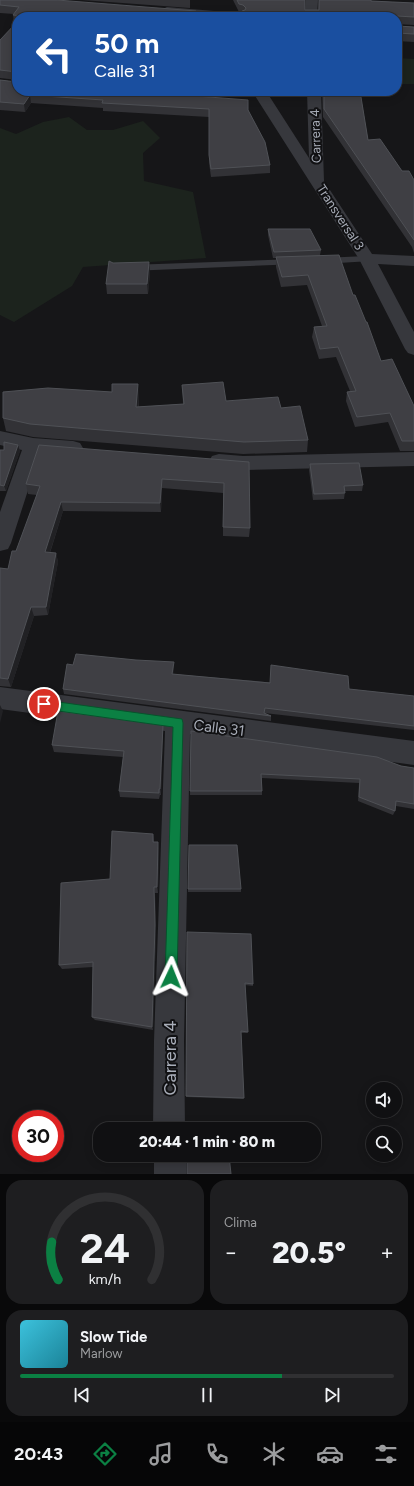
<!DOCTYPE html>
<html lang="es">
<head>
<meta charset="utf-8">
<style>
  :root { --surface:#101012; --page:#1e1e20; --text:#f1f3f6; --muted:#9c9d9f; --line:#303032; --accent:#0b8043 }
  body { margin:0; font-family:Figtree,sans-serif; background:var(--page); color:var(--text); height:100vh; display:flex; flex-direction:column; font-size:15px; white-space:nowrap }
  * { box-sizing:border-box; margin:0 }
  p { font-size:13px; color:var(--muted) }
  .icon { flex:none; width:22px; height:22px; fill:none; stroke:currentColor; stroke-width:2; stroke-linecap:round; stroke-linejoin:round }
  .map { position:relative; height:1174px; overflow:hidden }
  .side { display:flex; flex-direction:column; gap:6px; padding:6px; background:#09090a; flex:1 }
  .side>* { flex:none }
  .top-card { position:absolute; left:12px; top:12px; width:390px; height:84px; border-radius:16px; box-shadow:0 2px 10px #0003,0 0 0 1px var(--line); background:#1a4fa0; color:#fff; overflow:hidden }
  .buttons { position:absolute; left:366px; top:1082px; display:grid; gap:8px }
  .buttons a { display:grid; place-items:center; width:36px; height:36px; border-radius:50%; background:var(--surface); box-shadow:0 2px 10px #0003,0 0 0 1px var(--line); font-size:20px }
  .speed { position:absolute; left:12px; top:1110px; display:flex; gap:8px; font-size:20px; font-weight:700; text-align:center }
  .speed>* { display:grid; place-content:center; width:52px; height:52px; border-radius:50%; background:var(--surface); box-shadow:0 2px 10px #0003,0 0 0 1px var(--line); line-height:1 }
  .speed .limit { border:6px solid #d22; background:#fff; color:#111 }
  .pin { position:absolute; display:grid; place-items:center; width:34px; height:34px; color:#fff; margin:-17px; border:2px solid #fff; border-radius:50%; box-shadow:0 1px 4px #0007 }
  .me { position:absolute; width:44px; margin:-22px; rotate:2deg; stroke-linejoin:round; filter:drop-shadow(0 0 3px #0008) }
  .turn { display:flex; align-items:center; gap:14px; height:84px; padding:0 16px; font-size:18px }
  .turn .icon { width:52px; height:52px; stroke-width:2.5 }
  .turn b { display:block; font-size:28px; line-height:34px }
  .big { font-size:30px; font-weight:800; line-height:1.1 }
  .side .tile { flex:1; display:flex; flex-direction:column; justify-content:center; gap:6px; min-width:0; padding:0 14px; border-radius:16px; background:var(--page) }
  .side .dial { align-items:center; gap:0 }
  .dial svg { height:104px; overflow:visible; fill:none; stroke:var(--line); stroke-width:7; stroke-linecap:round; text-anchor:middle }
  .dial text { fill:var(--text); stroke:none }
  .song { display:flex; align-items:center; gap:12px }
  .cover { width:48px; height:48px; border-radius:6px; background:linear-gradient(135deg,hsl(190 70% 55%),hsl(190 70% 35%)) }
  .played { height:4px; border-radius:2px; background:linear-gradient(90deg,var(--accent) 70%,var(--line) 70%) }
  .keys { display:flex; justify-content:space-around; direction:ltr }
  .heat { display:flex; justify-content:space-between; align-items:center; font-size:22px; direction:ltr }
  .side .tiles { flex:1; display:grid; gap:6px; grid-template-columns:1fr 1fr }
  .tile:last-child { grid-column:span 2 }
  .trip { position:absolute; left:93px; top:1122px; width:228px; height:40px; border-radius:16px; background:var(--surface); box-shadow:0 2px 10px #0003,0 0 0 1px var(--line); font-weight:800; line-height:40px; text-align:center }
  .menu { display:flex; height:64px; justify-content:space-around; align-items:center; background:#060607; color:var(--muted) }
  .menu .icon { width:28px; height:28px }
  .menu .on { color:var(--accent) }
  .menu b { font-size:18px; color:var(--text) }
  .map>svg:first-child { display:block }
  .green { fill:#1c231d }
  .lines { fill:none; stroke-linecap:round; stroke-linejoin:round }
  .lane { fill:#37383d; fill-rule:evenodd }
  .street { fill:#37383d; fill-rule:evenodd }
  .wall { fill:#323236 }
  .shaded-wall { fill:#212124 }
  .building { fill:#3f3f44; stroke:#4f5156 }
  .route { fill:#0b8043; stroke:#07532c }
  .labels { text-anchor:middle; stroke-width:4; stroke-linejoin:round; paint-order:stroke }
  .far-street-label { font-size:13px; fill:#a8adb8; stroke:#111113 }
  .street-label { font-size:15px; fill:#a8adb8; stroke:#111113 }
  .near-street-label { font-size:18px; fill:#a8adb8; stroke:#111113 }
</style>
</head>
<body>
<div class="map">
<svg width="414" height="1174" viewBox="0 0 414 1174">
  <rect width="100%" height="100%" fill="#161618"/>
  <path class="green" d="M397 58 414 59V84H397Z
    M69 117 87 130H113L143 121 160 138 143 153 144 181 193 192 206 258 83 267 72 286 14 322 0 315V128L16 134 43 122Z"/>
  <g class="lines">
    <path class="lane" d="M367 256 372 259 371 261 322 264 317 261 322 258Z
      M295 259 300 262 299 264 130 271 125 268 130 265Z"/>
    <path class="street" d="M306 0H318L317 17H305Z
      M167 7 238 13 242 14 244 17H196L163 13 161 11 163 9Z
      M252 91H266L309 158 307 91H321L324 181 372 254 414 256V266L378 264 414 332V355L408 353 405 349 359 259Z
      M0 431 33 438 73 441 80 443 83 448 80 453 73 455 40 453 11 543 8 549 0 551V512L22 450 0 445Z
      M414 452V466L243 470 219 468 212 466 209 461 212 456 219 454 243 456Z
      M0 687 414 741V765L190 734 184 1041 185 1129H153L154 1041 165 731 0 709Z
      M154 1155H186V1174H154Z"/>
  </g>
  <path class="wall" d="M0 0 234 17H17V91L248 110 270 165V173L211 177 209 163V117L103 111V108L31 103 25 112 0 110V80L17 82V80L0 78V40L16 23 14 22 13 15 14 14 0 13Z
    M82 0H190V8Z
    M233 0H305V10H318L319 0H371V1L414 3V25L397 24V26L414 27V42L397 41V17H242V12H239Z
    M170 91H247V97Z
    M322 91H360L368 140 402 171 414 180V253L412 247 323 117Z
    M268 229 321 250 320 255 353 295 381 361 414 406V451H400L388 422 355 427 346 401 347 392 350 391 336 357 319 359 312 337 314 327 322 326 307 285 281 287 276 267V258H273L268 235Z
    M150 272 148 294H107L106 284Z
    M182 385 226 401 281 408 308 440 307 452 243 454 33 437 6 431 3 418 112 392 139 397V407L183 404Z
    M18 445 20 451 6 491H0V450H4Z
    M249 462 250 528 249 537 223 536V493L162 488 161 512 63 511 50 553H56L58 562 48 615 34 616 11 687 0 686V568L8 569 16 551 37 495 28 494 26 484Z
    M310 464 363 485 362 491H345L344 499 313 500 309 470Z
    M73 665 174 667 173 674 349 689 414 696V730L264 713 271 716V721L64 694 63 689Z
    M191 731 414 768V809L396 806 395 811 393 815 358 801 359 783 262 778V795H190Z
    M163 732 161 795H160L159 799 120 797 119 791 123 757 54 752 52 745Z
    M153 834 154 842 159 849 158 893H155L156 930 153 1030 95 1020 92 1017 93 967 62 969 59 965 110 879Z
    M188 889H241V892H188Z
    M187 932 253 984V986L245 985 248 1032 247 1033H241L244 1098 243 1099 186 1097V1096Z"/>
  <path class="shaded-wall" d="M30 95 31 103 25 112 24 104Z
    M149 262 150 272 148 294 147 284Z
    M138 384 139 397 138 419 136 407Z
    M18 445 20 451 6 491 4 486Z
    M162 479V488L161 512 160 503Z
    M61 502 63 511 47 561 45 552Z
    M56 553 58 562 48 615 46 607Z
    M31 607 34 616 11 687 8 679Z
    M174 662V667L173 679 172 674Z
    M0 705 3 711 0 723Z
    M163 725V732L161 795 160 789Z
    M158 842 159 849 158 893 157 887Z
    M154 887 155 893 156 930 153 1030 152 1027Z"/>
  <path class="building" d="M0 0H57L196 11 197 14 234 17H22L23 16 13 15 19 7 0 5Z
    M237 0H305V10H319V0H371V1L414 3V17L397 16V26L414 27V34L397 33V17H245L242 11 245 10 246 8 243 5 239 4Z
    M17 22V91H131L248 100V110L265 142 270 165 211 169 209 155V109L102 103 103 100 30 95 24 104 0 102V80L17 82V72L0 70V40Z
    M324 91H360L368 140 380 139 402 171H409L414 180V240L324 109Z
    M268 229H310L321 250 274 252Z
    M339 255 353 295H355L366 322H367L381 361 392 359 414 406V441H402L390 413 357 417 347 392 356 391 338 347 320 349 314 327 327 326 308 275 282 277 276 257Z
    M109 261 113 263 149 262 147 284H106Z
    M223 382 226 401 278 397 281 408 300 406 308 440 244 442 30 424 3 418V392L48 388 112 392V384H138L136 407 184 404 182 385Z
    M4 442 18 445 4 486 0 485V450H4Z
    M39 445 249 462 250 528 223 527 224 483 162 479 160 503 61 502 45 552 56 553 46 607H31L8 679 0 678V568L8 569 12 551H16L40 486 26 484Z
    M359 463 363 485 344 486 345 493 314 494 310 464Z
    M76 654 136 660 174 662 172 674 270 683 271 665 348 676 349 689 414 696V726L265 708 264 713 271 716 63 689 67 664 73 665Z
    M58 711 163 725 160 789H159V793L119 791 124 751 52 745Z
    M191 731 377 757 401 766 414 768V804L396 801 395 811 359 797 360 779 261 774 262 791H190Z
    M112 831 153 834V842H158L157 887H154L155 925 152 1027 92 1017 93 962 59 965 61 883 110 879Z
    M189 845H237L241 889H188Z
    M187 932 251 934 253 984 245 983 248 1032 241 1031 244 1098 186 1096Z
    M211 1155H229L231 1174H187V1159Z"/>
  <path class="route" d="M44 700 182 719 183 723 177 977 175 981 171 983 167 981 165 977 173 727 44 709 41 708 40 704 41 701Z"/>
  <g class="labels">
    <g class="far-street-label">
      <text transform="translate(315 136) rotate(-92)" y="5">Carrera 4</text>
      <text transform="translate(341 217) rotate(57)" y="5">Transversal 3</text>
    </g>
    <g class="street-label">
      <text transform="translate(219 728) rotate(7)" y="5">Calle 31</text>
    </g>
    <g class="near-street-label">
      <text transform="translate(170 1058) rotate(-90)" y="6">Carrera 4</text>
    </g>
  </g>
</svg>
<div class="buttons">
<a><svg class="icon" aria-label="sound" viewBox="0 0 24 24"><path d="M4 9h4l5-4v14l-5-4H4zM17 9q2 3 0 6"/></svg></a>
<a><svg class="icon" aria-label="search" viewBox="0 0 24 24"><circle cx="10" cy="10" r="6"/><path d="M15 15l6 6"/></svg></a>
</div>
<div class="speed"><div class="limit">30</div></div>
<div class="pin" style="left:44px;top:704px;background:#d93025"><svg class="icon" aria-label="arrive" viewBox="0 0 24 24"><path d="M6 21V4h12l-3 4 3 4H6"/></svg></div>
<svg class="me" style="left:171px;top:977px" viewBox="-20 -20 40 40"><path d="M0-17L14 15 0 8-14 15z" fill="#0b8043" stroke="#fff" stroke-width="4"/></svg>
<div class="trip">20:44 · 1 min · 80 m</div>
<div class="top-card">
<div class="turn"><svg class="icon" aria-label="left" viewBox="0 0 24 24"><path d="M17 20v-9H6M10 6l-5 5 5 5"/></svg><div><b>50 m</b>Calle 31</div></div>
</div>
</div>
<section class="side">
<div class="tiles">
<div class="tile dial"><svg viewBox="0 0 100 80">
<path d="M14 69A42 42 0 1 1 86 69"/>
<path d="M14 69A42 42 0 0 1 9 40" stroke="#0b8043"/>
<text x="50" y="56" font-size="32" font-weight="700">24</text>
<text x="50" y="72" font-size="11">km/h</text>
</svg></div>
<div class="tile"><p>Clima</p>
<div class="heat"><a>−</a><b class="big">20.5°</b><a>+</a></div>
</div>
<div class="tile">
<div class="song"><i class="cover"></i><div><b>Slow Tide</b><p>Marlow</p></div></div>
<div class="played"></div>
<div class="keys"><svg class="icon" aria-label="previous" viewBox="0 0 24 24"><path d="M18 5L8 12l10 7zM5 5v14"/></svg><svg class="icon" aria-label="pause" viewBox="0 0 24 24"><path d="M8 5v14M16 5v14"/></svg><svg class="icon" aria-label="next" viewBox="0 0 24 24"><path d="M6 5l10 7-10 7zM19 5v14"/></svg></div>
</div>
</div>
</section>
<nav class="menu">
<b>20:43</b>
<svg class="icon on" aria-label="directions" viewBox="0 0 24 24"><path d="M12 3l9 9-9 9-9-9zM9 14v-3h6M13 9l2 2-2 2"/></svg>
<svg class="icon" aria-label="music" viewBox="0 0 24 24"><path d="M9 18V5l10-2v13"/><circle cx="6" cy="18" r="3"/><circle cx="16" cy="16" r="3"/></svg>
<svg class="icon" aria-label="phone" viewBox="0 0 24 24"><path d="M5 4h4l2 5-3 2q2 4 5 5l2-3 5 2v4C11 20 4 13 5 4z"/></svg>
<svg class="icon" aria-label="climate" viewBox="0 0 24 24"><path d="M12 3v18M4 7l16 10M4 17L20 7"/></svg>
<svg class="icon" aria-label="car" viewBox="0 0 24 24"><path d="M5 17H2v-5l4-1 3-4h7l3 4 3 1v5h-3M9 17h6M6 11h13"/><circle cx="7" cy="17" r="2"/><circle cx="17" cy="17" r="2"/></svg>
<svg class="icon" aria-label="filters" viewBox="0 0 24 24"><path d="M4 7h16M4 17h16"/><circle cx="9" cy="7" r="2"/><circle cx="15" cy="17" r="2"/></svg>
</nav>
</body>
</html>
